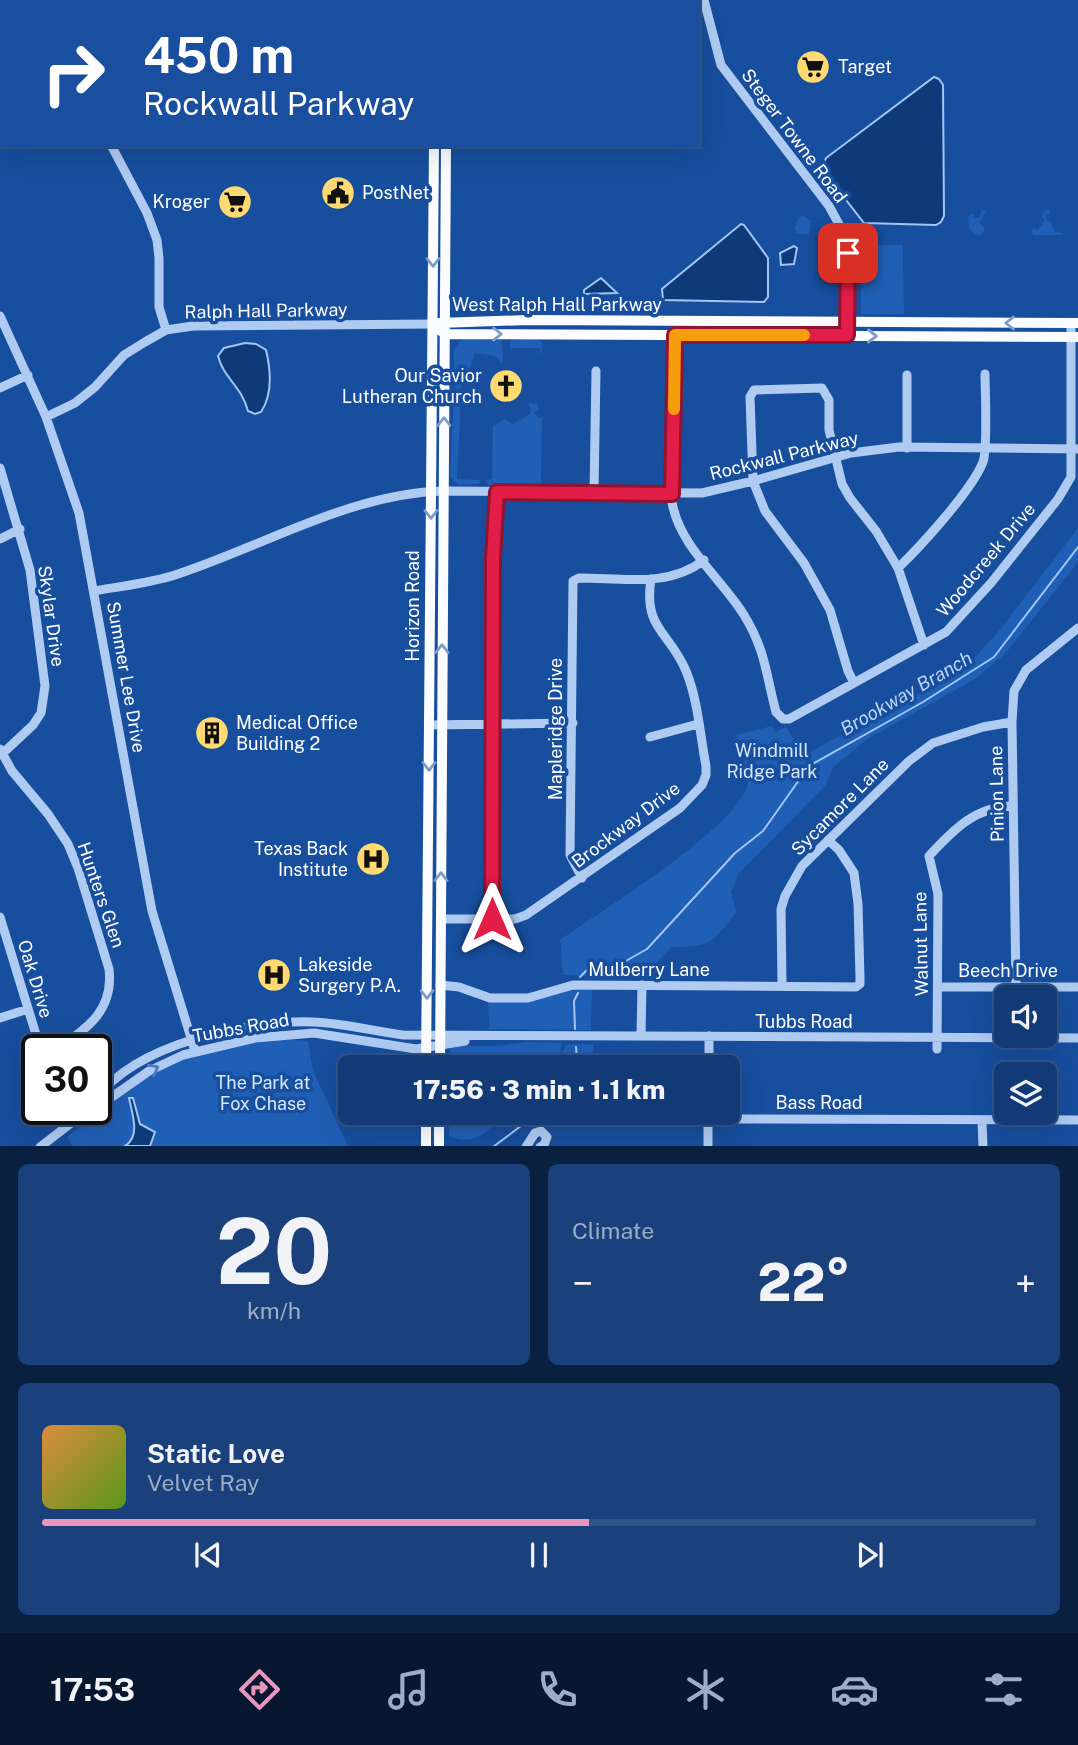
<!DOCTYPE html>
<html lang="en">
<head>
<meta charset="utf-8">
<style>
  :root { --surface:#113a76; --page:#1a417b; --text:#f1f3f6; --muted:#9cadc5; --line:#305488; --accent:#e797bd }
  body { margin:0; font-family:"Public Sans",sans-serif; background:var(--page); color:var(--text); height:100vh; display:flex; flex-direction:column; font-size:26px; white-space:nowrap }
  * { box-sizing:border-box; margin:0 }
  p { font-size:23px; color:var(--muted) }
  .icon { flex:none; width:38px; height:38px; fill:none; stroke:currentColor; stroke-width:2; stroke-linecap:round; stroke-linejoin:round }
  .map { position:relative; height:1146px; overflow:hidden }
  .drawer { display:flex; flex-direction:column; gap:18px; padding:18px; background:#092041; flex:1 }
  .drawer>* { flex:none }
  .guide { position:absolute; left:0px; top:0px; width:700px; height:147px; box-shadow:0 7px 28px #0002,0 0 0 2px var(--line); background:#1a4fa0; color:#fff; overflow:hidden }
  .fabs { position:absolute; left:994px; top:985px; display:grid; gap:14px }
  .fabs a { display:grid; place-items:center; width:63px; height:63px; border-radius:10px; background:var(--surface); box-shadow:0 7px 28px #0002,0 0 0 2px var(--line); font-size:35px }
  .speed { position:absolute; left:21px; top:1034px; display:flex; gap:14px; font-size:35px; font-weight:700; text-align:center }
  .speed>* { display:grid; place-content:center; width:91px; height:91px; border-radius:50%; background:var(--surface); box-shadow:0 7px 28px #0002,0 0 0 2px var(--line); line-height:1 }
  .speed .limit { border:4px solid #111; border-radius:10px; background:#fff; color:#111 }
  .pin { position:absolute; display:grid; place-items:center; width:60px; height:60px; color:#fff; margin:-30px; border-radius:14px; box-shadow:0 4px 10px #0006 }
  .me { position:absolute; width:77px; margin:-38px; rotate:0deg; stroke-linejoin:round; filter:drop-shadow(0 0 5px #0008) }
  .turn { display:flex; align-items:center; gap:24px; height:147px; padding:0 28px; font-size:32px }
  .turn .icon { width:91px; height:91px; stroke-width:2.5 }
  .turn b { display:block; font-size:49px; line-height:60px }
  .big { font-size:52px; font-weight:800; line-height:1.1 }
  .drawer .widget { flex:1; display:flex; flex-direction:column; justify-content:center; gap:10px; min-width:0; padding:0 24px; border-radius:10px; background:var(--page) }
  .drawer .dial { align-items:center; gap:0 }
  .dial b { font-size:91px; line-height:1 }
  .song { display:flex; align-items:center; gap:21px }
  .cover { width:84px; height:84px; border-radius:10px; background:linear-gradient(135deg,hsl(30 70% 55%),hsl(90 70% 35%)) }
  .played { height:7px; border-radius:4px; background:linear-gradient(90deg,var(--accent) 55%,var(--line) 55%) }
  .keys { display:flex; justify-content:space-around; direction:ltr }
  .heat { display:flex; justify-content:space-between; align-items:center; font-size:38px; direction:ltr }
  .drawer .tiles { flex:1; display:grid; gap:18px; grid-template-columns:1fr 1fr }
  .widget:last-child { grid-column:span 2 }
  .trip { position:absolute; left:338px; top:1055px; width:402px; height:70px; border-radius:10px; background:var(--surface); box-shadow:0 7px 28px #0002,0 0 0 2px var(--line); font-weight:800; line-height:70px; text-align:center }
  .tabs { display:flex; height:112px; justify-content:space-around; align-items:center; background:#07172f; color:var(--muted) }
  .tabs .icon { width:49px; height:49px }
  .tabs .active { color:var(--accent) }
  .tabs b { font-size:32px; color:var(--text) }
  .map>svg:first-child { display:block }
  .green { fill:#205fb6 }
  .water { fill:#0f3a7a; stroke:#a1c6f5; stroke-width:2 }
  .lines { fill:none; stroke-linecap:round; stroke-linejoin:round }
  .stream { stroke:#a1c6f5; stroke-width:2 }
  .minor { stroke:#afcbf2; stroke-width:9 }
  .major { stroke:#fafcff; stroke-width:10 }
  .oneway { stroke:#7d9cc9 }
  .oneway2 { stroke:#4c7abb }
  .route-casing { stroke:#92132f; stroke-width:18 }
  .route { stroke:#e11d48; stroke-width:12 }
  .slow { stroke:#f59e0b; stroke-width:12 }
  .labels { text-anchor:middle; stroke-width:7; stroke-linejoin:round; paint-order:stroke }
  .poi-label { font-size:18px; fill:#fff; stroke:#174e9d; text-anchor:start }
  .street-label { font-size:18px; fill:#fff; stroke:#174e9d }
  .park-label { font-size:18px; fill:#d7e7fc; stroke:#174e9d }
  .water-label { font-size:19px; font-style:italic; fill:#bbd6f9; stroke:#174e9d }
</style>
</head>
<body>
<div class="map">
<svg width="1078" height="1147" viewBox="0 0 1078 1147">
  <rect width="100%" height="100%" fill="#174e9d"/>
  <path class="green" d="M1048 208 1051 214H1046V221L1051 222 1055 232 1063 233V235H1034L1031 232 1033 228 1038 230 1045 220 1041 216Z
    M982 210 986 212 979 223 984 226V232L980 235 974 234 969 228 968 216 973 213 974 218H979Z
    M799 217 803 216 811 221 809 234H797L795 228Z
    M903 245 904 314H861L860 246Z
    M462 338H498L502 340 503 364 495 356 475 353 469 372 471 377 460 382 463 388 457 389 454 387V350Z
    M515 338H538L542 343V353H540V348H512L510 353V341Z
    M461 397 457 479 480 480 479 484 458 485 450 476 454 400Z
    M528 403 537 404 539 409 534 413 539 418 542 416 541 482 537 486 489 485 486 480 492 479 493 426 505 419 513 424 530 414 531 410Z
    M1078 528V562L1005 654 975 679 869 738 834 766 825 786 739 873 731 892 736 912C711 945 713 946 671 947L645 976 606 977 563 975 560 940C597 914 743 824 748 782 749 772 739 746 736 735L772 726 775 732 786 727 804 755 943 680 977 655 998 632Z
    M592 990 591 1030 489 1029 488 1002 564 991Z
    M280 1039 308 1041 313 1071 348 1146 73 1147 67 1137C89 1120 108 1101 131 1085 172 1055 230 1043 280 1039Z
    M527 1042 562 1043 560 1055 567 1044H593V1061L587 1067 450 1068V1046H497Z
    M450 1113H505C487 1131 477 1147 449 1136Z"/>
  <path class="water" d="M934 77 939 79 943 85 944 216 941 222 936 225 864 223 822 169 826 158Z
    M741 224 744 225 768 258V297L764 302 663 300 662 289Z
    M794 246 797 248 794 264 781 265 780 253Z
    M601 278 617 293 584 294V290Z
    M245 343 256 344 266 350C271 371 273 394 261 412L255 414 248 411C241 385 224 379 218 356L224 348Z
    M129 1098H133L140 1124 155 1132 150 1146H125C141 1136 132 1113 129 1098Z"/>
  <g class="lines">
    <path class="stream" d="M580 977 587 970H610L647 949 735 853 763 831 809 766 923 702 994 657 1078 547
      M575 1029 574 1001 578 993
      M574 1068 577 1060 576 1047
      M493 1147 538 1113"/>
    <path class="minor" d="M144 0V2
      M704 0 721 65 829 206 841 228 848 253 847 335
      M111 145 147 213 157 240 159 258V307L166 330
      M0 316 46 417 79 513 152 911 195 1051
      M675 335 672 502C679 546 722 579 744 615 766 651 766 675 776 712L783 719H789L946 632 991 583 1058 499 1071 477V324
      M907 375V448
      M0 388 28 375
      M46 417 75 403 95 387 124 355 145 342 166 330 193 326 432 324
      M0 468 30 570 45 686 41 713 33 725 1 755
      M594 493 596 371
      M0 539 20 529
      M898 568C921 546 972 490 983 462 988 448 985 392 985 374
      M94 591C122 586 152 583 178 574 266 545 349 494 443 491L702 493 753 481 851 453 899 447 1078 449
      M854 683 848 671 830 610 804 563 765 511 753 481 750 397 754 390 822 388 829 400V430L842 484 850 498 876 531 898 568 924 645
      M429 725 573 723
      M650 737 698 724
      M0 749 12 771 48 814 68 844 78 868 109 969C114 1011 87 1028 56 1050
      M582 878 570 855 573 581 579 578C621 578 669 588 704 560
      M0 917 38 1041 43 1050
      M441 919H515L526 915 680 808 702 785 706 775V766C700 735 698 700 686 671 670 632 643 629 651 579
      M492 919 493 558 497 492
      M440 985 459 987 490 998H528L573 985 856 987 860 984V978L858 904 854 873 839 850 828 840
      M782 985 781 909 785 896 802 866 909 761 933 743 983 727 1012 722
      M939 987H1078
      M1016 987 1012 722 1014 691 1026 670 1078 628
      M0 1018 28 1009
      M641 1036 642 985
      M937 1049 938 894 929 856C953 830 976 806 1013 806
      M709 1068V1036
      M96 1099C137 1043 248 1020 313 1022 343 1023 373 1031 403 1035L1078 1038
      M96 1105 109 1099 149 1071 183 1055 255 1038 314 1033 416 1049 465 1041
      M560 1116 736 1119 1078 1120
      M982 1120 983 1147
      M40 1147 88 1110
      M526 1147 535 1133 541 1131 547 1137 544 1145 540 1147
      M708 1147V1113"/>
    <path class="major" d="M434 0V2
      M313 2 321 0
      M362 2 368 0
      M447 2V0
      M0 111 2 110
      M0 124 2 123
      M439 323 527 320 1078 323
      M440 330 445 334 1078 337
      M426 1068 434 145
      M440 1068 446 145
      M426 1147V1113
      M439 1147V1113"/>
  </g>
  <defs><path id="oneway-chevron" d="M-2-3.5L2.5 0L-2 3.5" fill="none" stroke-width="1.6" stroke-linecap="round" stroke-linejoin="round" transform="scale(1.75)"/></defs>
  <g class="oneway">
    <use href="#oneway-chevron" transform="translate(433 262) rotate(90)"/>
    <use href="#oneway-chevron" transform="translate(1010 323) rotate(180)"/>
    <use href="#oneway-chevron" transform="translate(497 334)"/>
    <use href="#oneway-chevron" transform="translate(872 336) rotate(1)"/>
    <use href="#oneway-chevron" transform="translate(444 422) rotate(-90)"/>
    <use href="#oneway-chevron" transform="translate(431 514) rotate(90)"/>
    <use href="#oneway-chevron" transform="translate(442 649) rotate(-90)"/>
    <use href="#oneway-chevron" transform="translate(429 766) rotate(90)"/>
    <use href="#oneway-chevron" transform="translate(441 877) rotate(-90)"/>
    <use href="#oneway-chevron" transform="translate(427 994) rotate(90)"/>
  </g>
  <use class="oneway2" href="#oneway-chevron" transform="translate(154 1069) rotate(-28)"/>
  <g class="lines">
    <g class="route-casing">
      <path id="route" d="M492 919 493 558 497 492 672 494 675 335H847L848 253"/>
    </g>
    <use href="#route" class="route"/>
    <path class="slow" d="M674 409 675 335H804"/>
  </g>
  <defs>
    <g id="supermarket-disc" transform="scale(1.75)"><circle r="9.5" fill="#ffda70" stroke="#174e9d"/><path d="M-6-5.5h2.5l.6 2H6L4.5 2H-2.5L-4.4-4H-6ZM-1.5 3.2a1.3 1.3 0 1 0 .1 0ZM3 3.2a1.3 1.3 0 1 0 .1 0Z" fill="#111"/></g>
    <g id="civic-disc" transform="scale(1.75)"><circle r="9.5" fill="#ffda70" stroke="#174e9d"/><path d="M-.6-6.5H3V-4.5H.6V-3L4-1V1h2V6H-6V1h2V-1L-.6-3ZM-1.2 2.5V6h2.4V2.5Z" fill="#111"/></g>
    <g id="church-disc" transform="scale(1.75)"><circle r="9.5" fill="#ffda70" stroke="#174e9d"/><path d="M-1.2-6h2.4v3.5h3.3v2.4h-3.3V6h-2.4V-.1h-3.3v-2.4h3.3Z" fill="#111"/></g>
    <g id="building-disc" transform="scale(1.75)"><circle r="9.5" fill="#ffda70" stroke="#174e9d"/><path d="M-4-6H4V6H1V3H-1V6H-4ZM-2.5-4.3h1.7v1.8h-1.7ZM.8-4.3h1.7v1.8H.8ZM-2.5-1h1.7V.8h-1.7ZM.8-1h1.7V.8H.8Z" fill="#111"/></g>
    <g id="hospital-disc" transform="scale(1.75)"><circle r="9.5" fill="#ffda70" stroke="#174e9d"/><path d="M-5-5h3v3.5h4V-5h3V5h-3V1.5h-4V5h-3Z" fill="#111"/></g>
  </defs>
  <g fill-rule="evenodd">
    <use href="#supermarket-disc" x="813" y="67"/>
    <use href="#civic-disc" x="338" y="193"/>
    <use href="#supermarket-disc" x="235" y="202"/>
    <use href="#church-disc" x="506" y="386"/>
    <use href="#building-disc" x="212" y="733"/>
    <use href="#hospital-disc" x="373" y="859"/>
    <use href="#hospital-disc" x="274" y="975"/>
  </g>
  <g class="labels">
    <g class="poi-label">
      <text x="838" y="73">Target</text>
      <text x="362" y="199">PostNet</text>
      <text x="210" y="208" text-anchor="end">Kroger</text>
      <text x="482" y="382" text-anchor="end">Our Savior<tspan x="482" dy="21">Lutheran Church</tspan></text>
      <text x="236" y="729">Medical Office<tspan x="236" dy="21">Building 2</tspan></text>
      <text x="348" y="855" text-anchor="end">Texas Back<tspan x="348" dy="21">Institute</tspan></text>
      <text x="298" y="971">Lakeside<tspan x="298" dy="21">Surgery P.A.</tspan></text>
    </g>
    <g class="street-label">
      <text transform="translate(794 136) rotate(53)" y="6">Steger Towne Road</text>
      <text x="557" y="311">West Ralph Hall Parkway</text>
      <text transform="translate(266 311) rotate(-1)" y="6">Ralph Hall Parkway</text>
      <text transform="translate(784 456) rotate(-14)" y="6">Rockwall Parkway</text>
      <text transform="translate(986 560) rotate(-50)" y="6">Woodcreek Drive</text>
      <text transform="translate(413 606) rotate(-90)" y="6">Horizon Road</text>
      <text transform="translate(51 616) rotate(82)" y="6">Skylar Drive</text>
      <text transform="translate(126 677) rotate(80)" y="6">Summer Lee Drive</text>
      <text transform="translate(556 729) rotate(-90)" y="6">Mapleridge Drive</text>
      <text transform="translate(997 794) rotate(-91)" y="6">Pinion Lane</text>
      <text transform="translate(840 807) rotate(-45)" y="6">Sycamore Lane</text>
      <text transform="translate(626 825) rotate(-37)" y="6">Brockway Drive</text>
      <text transform="translate(101 895) rotate(71)" y="6">Hunters Glen</text>
      <text transform="translate(921 944) rotate(-91)" y="6">Walnut Lane</text>
      <text x="649" y="976">Mulberry Lane</text>
      <text x="1008" y="977">Beech Drive</text>
      <text transform="translate(35 979) rotate(73)" y="6">Oak Drive</text>
      <text x="804" y="1028">Tubbs Road</text>
      <text transform="translate(241 1028) rotate(-10)" y="6">Tubbs Road</text>
      <text x="819" y="1109">Bass Road</text>
    </g>
    <g class="park-label">
      <text x="772" y="757">Windmill<tspan x="772" dy="21">Ridge Park</tspan></text>
      <text x="263" y="1089">The Park at<tspan x="263" dy="21">Fox Chase</tspan></text>
    </g>
    <g class="water-label">
      <text transform="translate(906 693) rotate(-30)" y="7">Brookway Branch</text>
    </g>
  </g>
</svg>
<div class="fabs">
<a><svg class="icon" aria-label="sound" viewBox="0 0 24 24"><path d="M4 9h4l5-4v14l-5-4H4zM17 9q2 3 0 6"/></svg></a>
<a><svg class="icon" aria-label="layers" viewBox="0 0 24 24"><path d="M12 4l9 5-9 5-9-5zM3 14l9 5 9-5"/></svg></a>
</div>
<div class="speed"><div class="limit">30</div></div>
<div class="pin" style="left:848px;top:253px;background:#d93025"><svg class="icon" aria-label="arrive" viewBox="0 0 24 24"><path d="M6 21V4h12l-3 4 3 4H6"/></svg></div>
<svg class="me" style="left:492px;top:919px" viewBox="-20 -20 40 40"><path d="M0-17L14 15 0 8-14 15z" fill="#e11d48" stroke="#fff" stroke-width="4"/></svg>
<div class="trip">17:56 · 3 min · 1.1 km</div>
<div class="guide">
<div class="turn"><svg class="icon" aria-label="right" viewBox="0 0 24 24"><path d="M7 20v-9h11M14 6l5 5-5 5"/></svg><div><b>450 m</b>Rockwall Parkway</div></div>
</div>
</div>
<section class="drawer">
<div class="tiles">
<div class="widget dial"><b>20</b><p>km/h</p></div>
<div class="widget"><p>Climate</p>
<div class="heat"><a>−</a><b class="big">22°</b><a>+</a></div>
</div>
<div class="widget">
<div class="song"><i class="cover"></i><div><b>Static Love</b><p>Velvet Ray</p></div></div>
<div class="played"></div>
<div class="keys"><svg class="icon" aria-label="previous" viewBox="0 0 24 24"><path d="M18 5L8 12l10 7zM5 5v14"/></svg><svg class="icon" aria-label="pause" viewBox="0 0 24 24"><path d="M8 5v14M16 5v14"/></svg><svg class="icon" aria-label="next" viewBox="0 0 24 24"><path d="M6 5l10 7-10 7zM19 5v14"/></svg></div>
</div>
</div>
</section>
<nav class="tabs">
<b>17:53</b>
<svg class="icon active" aria-label="directions" viewBox="0 0 24 24"><path d="M12 3l9 9-9 9-9-9zM9 14v-3h6M13 9l2 2-2 2"/></svg>
<svg class="icon" aria-label="music" viewBox="0 0 24 24"><path d="M9 18V5l10-2v13"/><circle cx="6" cy="18" r="3"/><circle cx="16" cy="16" r="3"/></svg>
<svg class="icon" aria-label="phone" viewBox="0 0 24 24"><path d="M5 4h4l2 5-3 2q2 4 5 5l2-3 5 2v4C11 20 4 13 5 4z"/></svg>
<svg class="icon" aria-label="climate" viewBox="0 0 24 24"><path d="M12 3v18M4 7l16 10M4 17L20 7"/></svg>
<svg class="icon" aria-label="car" viewBox="0 0 24 24"><path d="M5 17H2v-5l4-1 3-4h7l3 4 3 1v5h-3M9 17h6M6 11h13"/><circle cx="7" cy="17" r="2"/><circle cx="17" cy="17" r="2"/></svg>
<svg class="icon" aria-label="filters" viewBox="0 0 24 24"><path d="M4 7h16M4 17h16"/><circle cx="9" cy="7" r="2"/><circle cx="15" cy="17" r="2"/></svg>
</nav>
</body>
</html>
